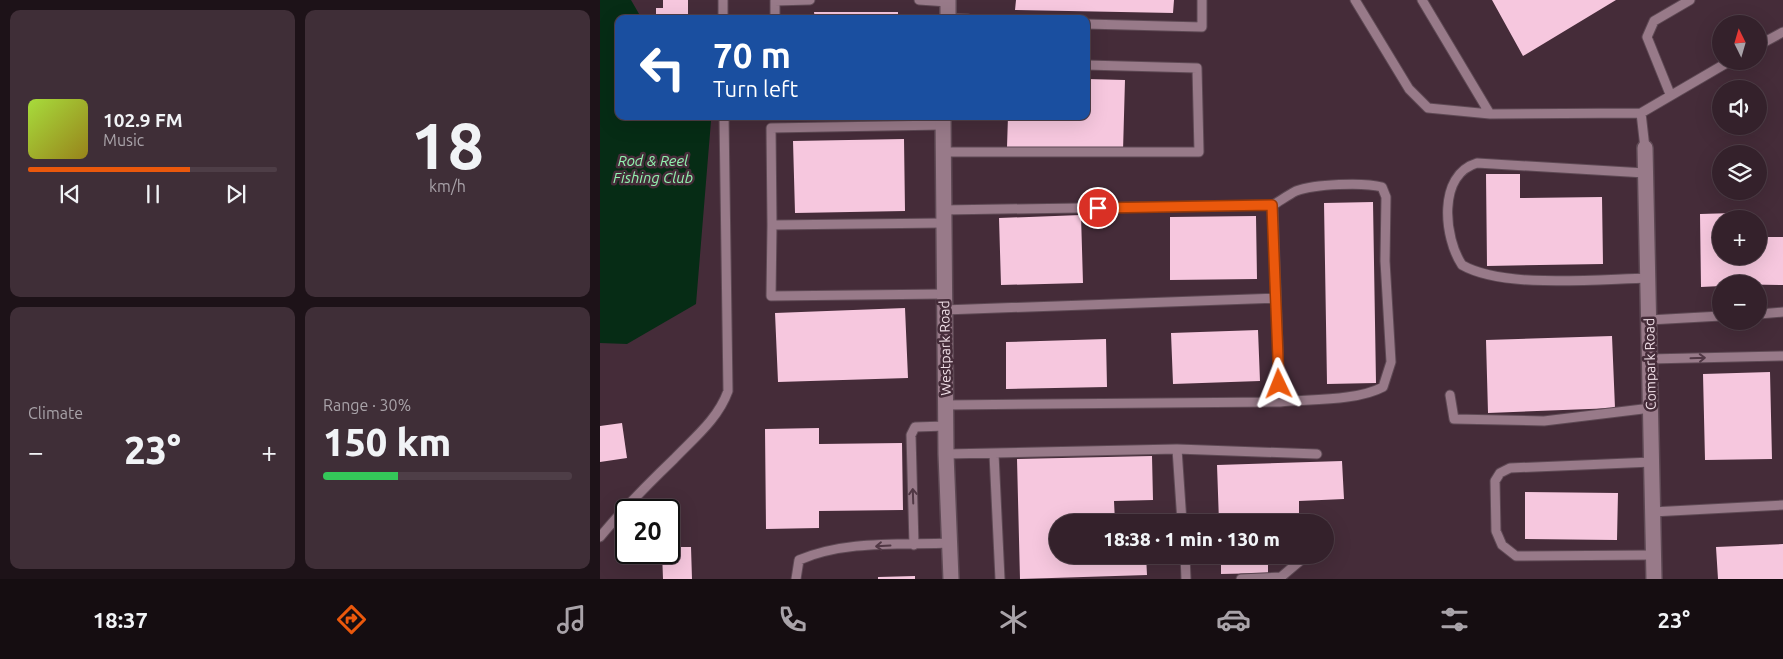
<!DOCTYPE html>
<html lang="en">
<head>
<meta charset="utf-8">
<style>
  :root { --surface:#34212b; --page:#3f2e37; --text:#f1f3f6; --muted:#a9a3a9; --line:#4e3e47; --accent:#ea580c }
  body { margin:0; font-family:Ubuntu,sans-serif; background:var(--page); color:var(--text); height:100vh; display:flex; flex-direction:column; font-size:19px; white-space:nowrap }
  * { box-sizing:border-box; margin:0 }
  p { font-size:16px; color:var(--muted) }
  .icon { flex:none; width:28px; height:28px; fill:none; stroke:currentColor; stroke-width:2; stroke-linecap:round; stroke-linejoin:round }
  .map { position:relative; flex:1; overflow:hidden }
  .panel { display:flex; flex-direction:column; gap:10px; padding:10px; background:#1d1218; width:600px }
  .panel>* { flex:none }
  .hud { position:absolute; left:15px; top:15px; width:475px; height:105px; border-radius:10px; box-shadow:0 5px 20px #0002,0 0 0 1px var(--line); background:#1a4fa0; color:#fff; overflow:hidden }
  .needle { width:32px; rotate:355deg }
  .fabs { position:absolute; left:1112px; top:15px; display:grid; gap:10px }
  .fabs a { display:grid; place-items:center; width:55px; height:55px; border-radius:50%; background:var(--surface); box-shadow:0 5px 20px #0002,0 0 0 1px var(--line); font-size:25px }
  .speed { position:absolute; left:15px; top:499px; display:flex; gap:10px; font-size:25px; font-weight:700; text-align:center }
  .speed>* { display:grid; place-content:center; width:65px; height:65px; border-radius:50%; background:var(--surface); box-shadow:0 5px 20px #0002,0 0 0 1px var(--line); line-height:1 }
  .speed .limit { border:2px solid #111; border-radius:8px; background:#fff; color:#111 }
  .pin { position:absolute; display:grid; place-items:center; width:42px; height:42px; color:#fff; margin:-21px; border:2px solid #fff; border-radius:50%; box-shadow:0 1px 5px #0007 }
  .me { position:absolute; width:55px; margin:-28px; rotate:358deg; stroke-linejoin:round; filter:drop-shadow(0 0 4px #0008) }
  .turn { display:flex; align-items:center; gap:18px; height:105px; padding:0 15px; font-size:22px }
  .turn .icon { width:65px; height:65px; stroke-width:2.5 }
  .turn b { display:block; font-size:35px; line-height:42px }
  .big { font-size:38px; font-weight:800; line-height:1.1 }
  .panel .card { flex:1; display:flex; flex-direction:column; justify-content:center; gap:8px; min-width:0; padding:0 18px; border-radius:10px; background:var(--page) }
  .panel .dial { align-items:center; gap:0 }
  .dial b { font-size:65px; line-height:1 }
  .song { display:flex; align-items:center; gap:15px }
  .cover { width:60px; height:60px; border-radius:8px; background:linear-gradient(135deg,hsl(80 70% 55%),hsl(50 70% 35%)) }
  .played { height:5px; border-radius:2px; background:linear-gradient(90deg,var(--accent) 65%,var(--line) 65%) }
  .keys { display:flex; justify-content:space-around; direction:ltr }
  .heat { display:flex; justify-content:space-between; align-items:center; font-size:28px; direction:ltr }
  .charge { height:8px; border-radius:4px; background:linear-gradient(90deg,#34c759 30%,var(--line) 0) }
  .panel .tiles { flex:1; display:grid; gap:10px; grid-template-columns:repeat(2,1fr) }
  .trip { position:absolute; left:449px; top:514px; width:285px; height:50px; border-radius:25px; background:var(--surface); box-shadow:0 5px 20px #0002,0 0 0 1px var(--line); font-weight:800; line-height:50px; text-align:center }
  .tabs { display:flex; height:80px; justify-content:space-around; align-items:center; background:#150d11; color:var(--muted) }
  .tabs .icon { width:35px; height:35px }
  .tabs .selected { color:var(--accent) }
  .tabs b { font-size:22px; color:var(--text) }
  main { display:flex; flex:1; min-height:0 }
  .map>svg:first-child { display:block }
  .water { fill:#062c15 }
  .building { fill:#f6c7de }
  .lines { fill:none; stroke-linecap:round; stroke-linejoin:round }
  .lane-casing { stroke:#5e4954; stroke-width:11 }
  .street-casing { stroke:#5e4954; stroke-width:18 }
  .lane { stroke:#987a89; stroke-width:9 }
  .street { stroke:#987a89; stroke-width:15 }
  .oneway { stroke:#513845 }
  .route-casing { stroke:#983908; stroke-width:12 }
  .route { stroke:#ea580c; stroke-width:9 }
  .labels { text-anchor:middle; stroke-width:5; stroke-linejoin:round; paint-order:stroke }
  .street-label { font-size:14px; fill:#f0dfe7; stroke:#452c39 }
  .water-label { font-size:15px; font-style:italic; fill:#93f3b0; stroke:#452c39 }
</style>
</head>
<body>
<main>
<section class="panel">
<div class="tiles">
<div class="card">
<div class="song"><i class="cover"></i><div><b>102.9 FM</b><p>Music</p></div></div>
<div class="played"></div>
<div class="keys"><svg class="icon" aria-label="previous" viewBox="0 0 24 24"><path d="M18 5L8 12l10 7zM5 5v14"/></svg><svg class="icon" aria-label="pause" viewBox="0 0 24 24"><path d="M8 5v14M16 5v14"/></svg><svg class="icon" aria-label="next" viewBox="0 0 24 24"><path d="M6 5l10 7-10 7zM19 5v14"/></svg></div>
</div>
<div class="card dial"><b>18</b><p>km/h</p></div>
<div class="card"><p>Climate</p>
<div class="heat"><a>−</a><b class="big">23°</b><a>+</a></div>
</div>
<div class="card"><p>Range · 30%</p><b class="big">150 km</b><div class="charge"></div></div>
</div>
</section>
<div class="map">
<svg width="1183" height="579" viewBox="0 0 1183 579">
  <rect width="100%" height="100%" fill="#452c39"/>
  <path class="water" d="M0 0H31L42 19H19V116H108L111 121 96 304 27 344 0 343Z"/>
  <path class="building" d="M63 0H88V19H56V8H63Z
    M416 0H574L573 13 415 10Z
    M892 0H1016L923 56Z
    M214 12H298V19H215Z
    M486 79 525 80 523 151 407 147 408 116H486Z
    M304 139 305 211 195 213 193 141Z
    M886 174H920V198L1002 197 1003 264 887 266Z
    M773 202 776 383 727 384 724 203Z
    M1134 213 1135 219H1121V256H1159V237H1183V285L1121 284V286L1101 287 1100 214Z
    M481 215 483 283 401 285 399 218Z
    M656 216 657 279 570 280V217Z
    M305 308 308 378 178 382 175 313Z
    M658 330 660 381 573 384 571 333Z
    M1012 336 1015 408 888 413 886 340Z
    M506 339 507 387 406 389V342Z
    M1170 372 1172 459 1105 460 1103 374Z
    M22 423 27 458 0 462V426Z
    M219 428V444L302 443 303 510 219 511V528L166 529 165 429Z
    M552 456 553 500 514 501 515 522H458V555H546L547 575 420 579 417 459Z
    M742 461 744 499 699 501V522H619L617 465Z
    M925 492 1018 493 1017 540 925 539Z
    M1183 544V579H1118L1116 547Z
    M69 547H91L92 579H63L62 552H69Z
    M621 555H668V573L621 574Z
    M315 576V579H278V577Z"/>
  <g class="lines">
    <g class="lane-casing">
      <path id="lane" d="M123 0V19
        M319 0 348 2
        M755 0 809 89 828 108 890 114 1041 113 1045 148
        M822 0 890 114
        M348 18 368 19
        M175 19V1L210 0
        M486 24 602 27V0
        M1159 45 1183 32
        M1070 94 1047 37 1054 21 1090 0
        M1041 113 1130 61
        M343 125 171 128 172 225 343 223
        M342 152H599L597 68 486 65
        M1045 173 877 163C837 175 844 238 862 265 904 289 998 279 1048 278
        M673 205C680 201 688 195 696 191 715 184 763 182 782 187L786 197 785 261 791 362 783 387C757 401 710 399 680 402
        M343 210 673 205 680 402 346 405
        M172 225 171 296 344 294
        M344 310 676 298
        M1159 314 1183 312
        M1049 320 1121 316
        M1049 359 1183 356
        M850 395 854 419 944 421 1051 408
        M577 449 717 454
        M346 454 577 449 582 522
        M394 454 400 579
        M1052 462 910 468 900 473 895 481 896 531 902 545 916 556 1053 555
        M1052 512 1183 505
        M709 522 710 520
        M0 537C23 509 48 484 74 459 94 438 118 419 128 391L124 116
        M314 545 311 435 315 427 346 426
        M585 555 586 579
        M196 579 199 560C245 540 300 545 349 543
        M641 579 681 577 707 555"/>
    </g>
    <g class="street-casing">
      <path id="street" d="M348 19V0
        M343 116 346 454 351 579
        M1045 148 1054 579"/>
    </g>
    <use href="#lane" class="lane"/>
    <use href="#street" class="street"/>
  </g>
  <defs><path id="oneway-shaft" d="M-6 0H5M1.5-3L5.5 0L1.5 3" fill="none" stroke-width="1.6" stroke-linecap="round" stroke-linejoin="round" transform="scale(1.25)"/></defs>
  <g class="oneway">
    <use href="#oneway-shaft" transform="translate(1098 358) rotate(-2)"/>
    <use href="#oneway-shaft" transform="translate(313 496) rotate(-92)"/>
    <use href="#oneway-shaft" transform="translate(283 546) rotate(177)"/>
  </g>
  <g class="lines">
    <g class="route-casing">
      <path id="route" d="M498 208 672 205 679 384"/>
    </g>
    <use href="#route" class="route"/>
  </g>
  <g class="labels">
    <g class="street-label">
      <text transform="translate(345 348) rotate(-91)" y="5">Westpark Road</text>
      <text transform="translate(1050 364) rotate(-91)" y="5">Compark Road</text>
    </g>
    <g class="water-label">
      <text x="53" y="166">Rod &amp; Reel<tspan x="53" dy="17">Fishing Club</tspan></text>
    </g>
  </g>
</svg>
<div class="fabs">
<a><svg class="needle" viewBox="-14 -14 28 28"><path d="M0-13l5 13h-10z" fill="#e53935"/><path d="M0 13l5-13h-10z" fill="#a9a3a9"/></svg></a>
<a><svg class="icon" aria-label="sound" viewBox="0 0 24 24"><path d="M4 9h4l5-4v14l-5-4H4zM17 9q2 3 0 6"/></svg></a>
<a><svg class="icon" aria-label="layers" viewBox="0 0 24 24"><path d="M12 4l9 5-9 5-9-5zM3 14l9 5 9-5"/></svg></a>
<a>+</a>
<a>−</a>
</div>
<div class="speed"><div class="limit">20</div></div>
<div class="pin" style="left:498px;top:208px;background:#d93025"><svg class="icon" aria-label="arrive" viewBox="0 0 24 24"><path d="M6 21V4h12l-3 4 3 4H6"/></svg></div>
<svg class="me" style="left:679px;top:384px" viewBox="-20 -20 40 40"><path d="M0-17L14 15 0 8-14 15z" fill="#ea580c" stroke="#fff" stroke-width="4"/></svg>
<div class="trip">18:38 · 1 min · 130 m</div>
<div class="hud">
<div class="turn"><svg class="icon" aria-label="left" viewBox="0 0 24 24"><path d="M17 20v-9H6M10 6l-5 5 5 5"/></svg><div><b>70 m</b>Turn left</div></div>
</div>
</div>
</main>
<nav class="tabs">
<b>18:37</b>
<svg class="icon selected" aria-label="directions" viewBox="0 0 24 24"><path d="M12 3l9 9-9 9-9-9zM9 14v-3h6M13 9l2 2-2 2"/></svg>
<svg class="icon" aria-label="music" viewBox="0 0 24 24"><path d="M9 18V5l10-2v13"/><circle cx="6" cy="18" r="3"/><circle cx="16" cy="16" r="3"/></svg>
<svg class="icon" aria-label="phone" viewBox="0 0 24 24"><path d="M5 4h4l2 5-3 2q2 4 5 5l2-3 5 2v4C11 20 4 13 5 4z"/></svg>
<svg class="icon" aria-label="climate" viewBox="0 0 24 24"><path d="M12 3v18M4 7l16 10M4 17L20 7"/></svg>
<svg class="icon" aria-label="car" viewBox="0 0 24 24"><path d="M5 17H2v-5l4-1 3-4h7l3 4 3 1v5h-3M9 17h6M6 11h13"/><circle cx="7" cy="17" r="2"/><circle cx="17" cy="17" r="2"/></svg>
<svg class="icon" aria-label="filters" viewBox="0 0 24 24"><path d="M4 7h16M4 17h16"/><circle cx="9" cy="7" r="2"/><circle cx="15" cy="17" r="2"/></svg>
<b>23°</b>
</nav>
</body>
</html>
